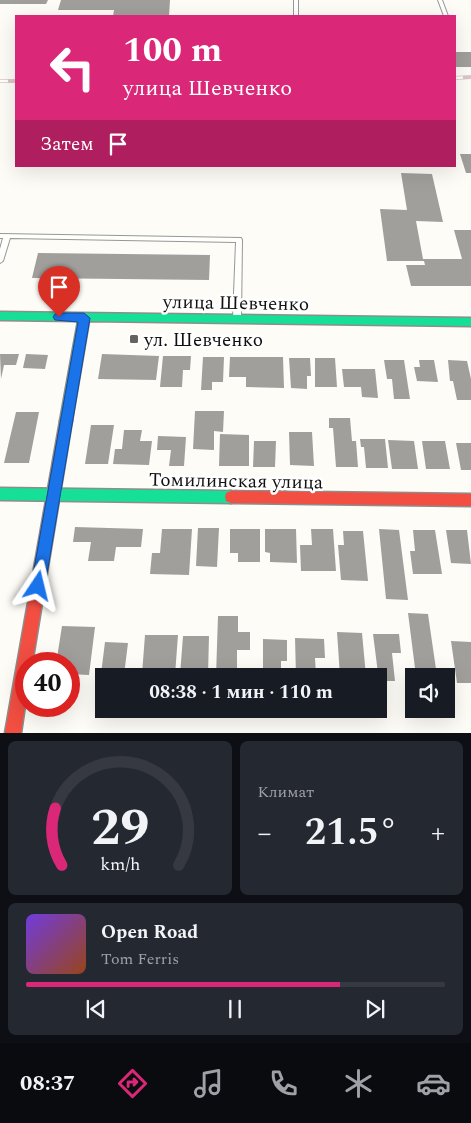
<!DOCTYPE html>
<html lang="ru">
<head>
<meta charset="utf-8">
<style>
  :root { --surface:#171b24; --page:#242831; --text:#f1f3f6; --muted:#9ea1a6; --line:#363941; --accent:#db2777 }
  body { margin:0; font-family:Spectral,serif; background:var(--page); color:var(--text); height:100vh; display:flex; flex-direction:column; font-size:19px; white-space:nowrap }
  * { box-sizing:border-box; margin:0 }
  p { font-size:16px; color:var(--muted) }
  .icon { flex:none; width:28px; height:28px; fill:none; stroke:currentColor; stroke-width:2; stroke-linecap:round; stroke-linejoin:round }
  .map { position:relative; height:733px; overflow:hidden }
  .side { display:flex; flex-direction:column; gap:8px; padding:8px; background:#0d0f14; flex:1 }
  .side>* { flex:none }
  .guide { position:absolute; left:15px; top:15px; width:441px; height:152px; border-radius:0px; box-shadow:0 5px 20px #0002; background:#db2777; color:#fff; overflow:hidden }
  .fabs { position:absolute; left:405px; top:668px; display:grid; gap:10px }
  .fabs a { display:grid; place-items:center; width:50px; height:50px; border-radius:0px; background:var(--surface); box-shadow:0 5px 20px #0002; font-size:25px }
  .speed { position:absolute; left:15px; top:652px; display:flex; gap:10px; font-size:25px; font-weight:700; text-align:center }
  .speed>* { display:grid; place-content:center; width:65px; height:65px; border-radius:50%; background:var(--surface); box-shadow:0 5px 20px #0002; line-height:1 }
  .speed .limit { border:8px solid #d22; background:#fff; color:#111 }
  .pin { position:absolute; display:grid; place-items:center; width:42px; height:42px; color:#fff; margin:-51px -21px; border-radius:50% 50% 50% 0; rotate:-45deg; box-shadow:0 0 5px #0007 }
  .pin .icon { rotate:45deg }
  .me { position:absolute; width:55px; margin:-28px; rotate:10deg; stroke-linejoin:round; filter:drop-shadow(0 0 4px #0008) }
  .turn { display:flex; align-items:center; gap:18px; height:105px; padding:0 25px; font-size:22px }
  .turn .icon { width:65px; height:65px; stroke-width:2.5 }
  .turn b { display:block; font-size:35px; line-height:42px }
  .then { display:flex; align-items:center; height:48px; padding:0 25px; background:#0003; gap:10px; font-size:19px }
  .big { font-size:38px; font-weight:700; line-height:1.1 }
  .side .card { flex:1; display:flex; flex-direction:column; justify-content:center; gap:8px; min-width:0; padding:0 18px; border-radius:8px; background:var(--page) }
  .side .dial { align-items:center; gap:0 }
  .dial svg { height:130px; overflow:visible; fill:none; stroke:var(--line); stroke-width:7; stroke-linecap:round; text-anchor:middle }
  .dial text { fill:var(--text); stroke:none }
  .song { display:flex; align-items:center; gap:15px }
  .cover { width:60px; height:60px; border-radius:8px; background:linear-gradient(135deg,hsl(260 70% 55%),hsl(20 70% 35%)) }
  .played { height:5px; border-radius:2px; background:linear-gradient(90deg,var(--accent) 75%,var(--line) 75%) }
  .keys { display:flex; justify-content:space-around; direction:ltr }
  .heat { display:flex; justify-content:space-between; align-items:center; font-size:28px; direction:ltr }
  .side .tiles { flex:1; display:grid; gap:8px; grid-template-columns:1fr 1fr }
  .card:last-child { grid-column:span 2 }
  .trip { position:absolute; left:95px; top:668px; width:292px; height:50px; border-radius:0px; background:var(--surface); box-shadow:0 5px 20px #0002; font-weight:700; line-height:50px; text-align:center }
  .tab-bar { display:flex; height:80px; justify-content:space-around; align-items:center; background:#090b0e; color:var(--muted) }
  .tab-bar .icon { width:35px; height:35px }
  .tab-bar .active { color:var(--accent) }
  .tab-bar b { font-size:22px; color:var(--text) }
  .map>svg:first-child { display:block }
  .building { fill:#a19f9c }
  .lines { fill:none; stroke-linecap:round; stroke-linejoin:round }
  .lane-casing { stroke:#979795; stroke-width:2 }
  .fast-casing { stroke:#8e8d8b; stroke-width:3 }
  .jam-casing { stroke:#8e8d8b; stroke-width:3 }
  .lane { fill:#fffffe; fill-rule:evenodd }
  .fast { fill:#16e098; fill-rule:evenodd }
  .jam { fill:#f24e42; fill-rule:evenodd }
  .rail-casing { stroke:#d9c6c7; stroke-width:4 }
  .rail { stroke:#fff; stroke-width:2.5; stroke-dasharray:8; stroke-linecap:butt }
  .route { fill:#1a73e8; stroke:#114b97 }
  .poi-dot { fill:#646362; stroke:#fff; stroke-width:2 }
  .labels { text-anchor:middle; stroke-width:5; stroke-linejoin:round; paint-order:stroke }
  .street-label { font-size:19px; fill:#111; stroke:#fff }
  .poi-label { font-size:19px; fill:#111; stroke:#fff; text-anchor:start }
</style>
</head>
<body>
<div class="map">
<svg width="471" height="733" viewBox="0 0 471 733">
  <rect width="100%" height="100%" fill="#fdfcf7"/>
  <path class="building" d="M0 0H48L46 4H0Z
    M61 0H170L169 16H113L114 10H58Z
    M455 52H471V67H455Z
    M460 154H471V173H466Z
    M401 173 432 174 443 222 416 221 423 259H462L454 230H471V286H411L406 265H425L424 261H387L380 209 407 210Z
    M38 253 210 255 209 280 32 278Z
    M0 354H19L16 365H4L1 379Z
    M26 354 48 355 45 369 23 368Z
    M102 354 159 356 156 380 98 379Z
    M163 356H191L190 370H183L182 387H160Z
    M203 357H224L223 382H212V390H201Z
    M230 357H283L284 388 246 387V377H229Z
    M289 358H310L311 376H307V389L291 388Z
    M315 358H335L337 387H315Z
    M384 360H404L410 399H394L392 379H387Z
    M419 360H434L438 382 417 381 414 367H420Z
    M448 360 467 361 471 379V400H457L453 381H450Z
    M342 369H375L378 398 362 397 361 387H344Z
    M195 411H224L223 432 214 431V450L193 449Z
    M16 412H39L29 463H4Z
    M329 418H350L352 441H356L358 467H336L333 428H329Z
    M91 425H114L108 464H85Z
    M124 430H142L140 441H152L149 465 113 464 115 449H122Z
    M289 432H312L314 466 290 465Z
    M220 434 249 435V466H219Z
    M158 436 186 437 184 466H169L171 450H157Z
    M360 439H385L388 468H366L364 447H361Z
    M388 440 414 441 418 469H392Z
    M254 441H276L275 467H253Z
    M422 441H445L450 469H426Z
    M456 443H471V470H461Z
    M75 527 143 529 141 547H116L114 561H88L91 542H73Z
    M198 528H219L217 567 196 566Z
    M162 529H192L189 575 150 574 152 553H160Z
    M230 529H260V562H238V553H230Z
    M265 529H296L297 563 270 562V553L265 552Z
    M311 529H333L336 571H301L300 545H312Z
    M379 529 399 530 408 600 386 599Z
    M413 530H435L442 574H413L410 551H415Z
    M446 530H467L471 564 451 563Z
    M343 531H363L368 581 341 580 338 545H344Z
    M408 613 428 614 437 676H416Z
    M218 616H238V632H250V650H237V676H216Z
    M62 626 95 627 89 675 69 674V664H56Z
    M337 632 362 633 366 676H340Z
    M373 634H399L401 653H392L395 681H379Z
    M145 635H178L175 675 142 674Z
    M183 636H209L208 675H180Z
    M295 638 324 639 325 658H315L316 676H296Z
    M263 639 287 640V661H281V676H263Z
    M451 641 471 642V683H457Z
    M105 642 128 643 124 675 101 674Z"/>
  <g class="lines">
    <g class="lane-casing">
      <path id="lane" d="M294 0H298V16H294Z
        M438 0H442L448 16H444Z
        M0 234 241 238 242 240 241 319 237 322 233 319 236 242 10 238 3 261 0 263V249L3 238H0Z"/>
    </g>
    <g class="fast-casing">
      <path id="fast" d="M0 312 471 318V326L89 321 72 421 70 425 66 426 62 425 60 421 78 321 0 320Z
        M0 488 231 491 236 493 237 497 236 501 231 503 0 500Z"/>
    </g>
    <g class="jam-casing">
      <path id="jam" d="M66 416 70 417 72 421 32 664H26V699L21 733H5L60 421 62 417Z
        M231 491 471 494V506L231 503 226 501 225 497 226 493Z"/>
    </g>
    <use href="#lane" class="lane"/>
    <use href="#fast" class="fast"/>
    <use href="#jam" class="jam"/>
    <g class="rail-casing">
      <path id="rail" d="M455 78 471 77
        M0 81H16"/>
    </g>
    <use href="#rail" class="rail"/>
  </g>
  <path class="route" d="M59 313H84L90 318 45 586 43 591 38 593 33 591 31 586 78 322 55 320 53 317 55 314Z"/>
  <rect class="poi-dot" x="129" y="334" width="10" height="10" rx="2.5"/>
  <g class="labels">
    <g class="street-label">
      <text transform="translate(236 302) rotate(1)" y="7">улица Шевченко</text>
      <text transform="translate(236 480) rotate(1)" y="7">Томилинская улица</text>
    </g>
    <g class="poi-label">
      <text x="144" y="346">ул. Шевченко</text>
    </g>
  </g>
</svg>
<div class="fabs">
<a><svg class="icon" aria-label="sound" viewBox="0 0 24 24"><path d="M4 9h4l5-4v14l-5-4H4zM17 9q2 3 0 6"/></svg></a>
</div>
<div class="speed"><div class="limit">40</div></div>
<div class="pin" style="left:59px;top:317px;background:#d93025"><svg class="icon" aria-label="arrive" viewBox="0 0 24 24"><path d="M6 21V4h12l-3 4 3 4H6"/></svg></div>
<svg class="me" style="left:38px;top:586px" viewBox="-20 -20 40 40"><path d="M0-17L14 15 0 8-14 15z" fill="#1a73e8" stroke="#fff" stroke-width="4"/></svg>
<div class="trip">08:38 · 1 мин · 110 m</div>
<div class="guide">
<div class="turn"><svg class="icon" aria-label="left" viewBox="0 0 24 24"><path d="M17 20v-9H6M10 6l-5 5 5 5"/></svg><div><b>100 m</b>улица Шевченко</div></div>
<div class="then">Затем<svg class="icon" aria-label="arrive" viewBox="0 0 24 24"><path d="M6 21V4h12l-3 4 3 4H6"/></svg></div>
</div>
</div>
<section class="side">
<div class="tiles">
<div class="card dial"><svg viewBox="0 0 100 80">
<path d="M14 69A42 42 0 1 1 86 69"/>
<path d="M14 69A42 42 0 0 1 10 34" stroke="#db2777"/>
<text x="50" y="56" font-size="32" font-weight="700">29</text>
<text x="50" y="72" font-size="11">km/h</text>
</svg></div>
<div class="card"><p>Климат</p>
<div class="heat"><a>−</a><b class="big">21.5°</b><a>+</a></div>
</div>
<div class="card">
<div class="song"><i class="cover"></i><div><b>Open Road</b><p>Tom Ferris</p></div></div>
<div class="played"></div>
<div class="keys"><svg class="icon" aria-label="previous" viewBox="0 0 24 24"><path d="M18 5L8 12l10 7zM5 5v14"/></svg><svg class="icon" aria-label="pause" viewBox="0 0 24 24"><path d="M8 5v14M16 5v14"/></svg><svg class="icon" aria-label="next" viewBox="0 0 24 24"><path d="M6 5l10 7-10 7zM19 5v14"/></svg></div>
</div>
</div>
</section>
<nav class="tab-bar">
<b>08:37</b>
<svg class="icon active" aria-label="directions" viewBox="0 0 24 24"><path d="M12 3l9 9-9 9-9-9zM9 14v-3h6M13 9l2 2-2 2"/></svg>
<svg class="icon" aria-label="music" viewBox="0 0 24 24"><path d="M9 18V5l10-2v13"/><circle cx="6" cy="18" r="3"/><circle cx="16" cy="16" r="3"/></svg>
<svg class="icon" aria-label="phone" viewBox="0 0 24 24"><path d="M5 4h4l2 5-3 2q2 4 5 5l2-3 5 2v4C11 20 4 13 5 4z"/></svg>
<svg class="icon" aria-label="climate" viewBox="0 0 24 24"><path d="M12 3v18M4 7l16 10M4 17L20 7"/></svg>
<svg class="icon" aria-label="car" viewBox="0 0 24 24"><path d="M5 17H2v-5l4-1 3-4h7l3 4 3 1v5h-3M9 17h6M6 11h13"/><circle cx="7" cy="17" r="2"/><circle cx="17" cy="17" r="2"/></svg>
</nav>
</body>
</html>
